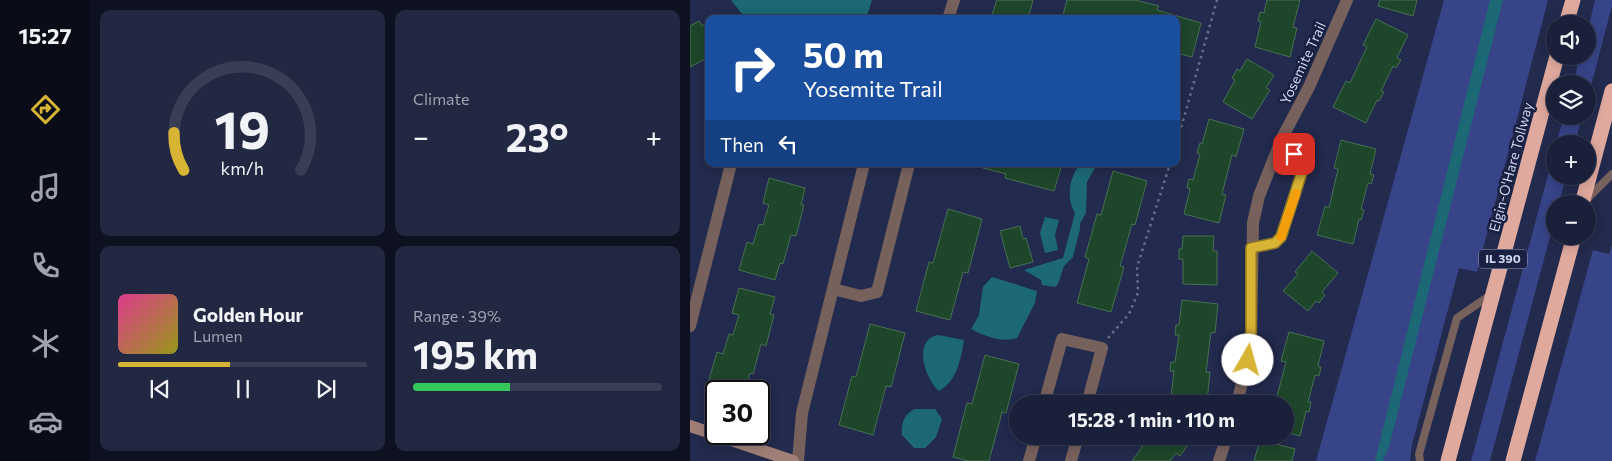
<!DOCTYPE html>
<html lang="en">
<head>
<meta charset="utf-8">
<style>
  :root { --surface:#1a203a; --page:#232842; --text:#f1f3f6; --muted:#9fa3af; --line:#383e54; --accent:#d8b434 }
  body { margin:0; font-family:Commissioner,sans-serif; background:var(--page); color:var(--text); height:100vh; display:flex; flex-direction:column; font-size:19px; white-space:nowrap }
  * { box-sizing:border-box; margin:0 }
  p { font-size:16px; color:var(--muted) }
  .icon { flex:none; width:28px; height:28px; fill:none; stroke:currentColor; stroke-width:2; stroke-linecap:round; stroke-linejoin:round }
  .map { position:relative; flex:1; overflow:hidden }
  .side { display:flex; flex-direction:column; gap:10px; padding:10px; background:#0e1220; width:600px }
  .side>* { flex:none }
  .hud { position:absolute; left:15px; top:15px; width:475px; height:152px; border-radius:10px; box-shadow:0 2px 12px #0003,0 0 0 1px var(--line); background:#1a4fa0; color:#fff; overflow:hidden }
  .tools { position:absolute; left:856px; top:15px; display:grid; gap:10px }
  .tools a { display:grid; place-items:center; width:50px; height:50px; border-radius:50%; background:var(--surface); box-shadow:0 2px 12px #0003,0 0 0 1px var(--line); font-size:25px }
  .speed { position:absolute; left:15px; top:380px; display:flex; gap:10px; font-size:25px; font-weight:700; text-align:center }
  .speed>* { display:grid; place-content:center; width:65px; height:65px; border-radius:50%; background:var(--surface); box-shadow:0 2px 12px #0003,0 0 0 1px var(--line); line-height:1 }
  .speed .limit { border:2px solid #111; border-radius:8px; background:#fff; color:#111 }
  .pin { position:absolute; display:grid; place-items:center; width:42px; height:42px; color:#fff; margin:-21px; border-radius:10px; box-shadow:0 2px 8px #0006 }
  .me { position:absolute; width:55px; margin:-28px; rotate:7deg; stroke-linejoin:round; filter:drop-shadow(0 0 4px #0008) }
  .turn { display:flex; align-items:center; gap:18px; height:105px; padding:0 15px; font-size:22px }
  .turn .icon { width:65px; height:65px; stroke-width:2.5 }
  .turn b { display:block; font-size:35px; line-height:42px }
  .then { display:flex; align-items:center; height:48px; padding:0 15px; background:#0003; gap:10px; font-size:19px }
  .big { font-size:38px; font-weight:700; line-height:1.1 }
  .side .tile { flex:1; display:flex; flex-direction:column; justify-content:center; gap:8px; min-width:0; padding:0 18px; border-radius:10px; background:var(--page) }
  .side .dial { align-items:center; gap:0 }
  .dial svg { height:130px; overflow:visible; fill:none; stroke:var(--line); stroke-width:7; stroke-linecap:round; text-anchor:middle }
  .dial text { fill:var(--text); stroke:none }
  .song { display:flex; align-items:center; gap:15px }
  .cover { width:60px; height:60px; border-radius:8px; background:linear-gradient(135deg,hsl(330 70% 55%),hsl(60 70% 35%)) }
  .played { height:5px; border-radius:2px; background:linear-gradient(90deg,var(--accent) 45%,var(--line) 45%) }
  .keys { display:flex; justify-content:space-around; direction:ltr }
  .heat { display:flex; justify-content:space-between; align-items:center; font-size:28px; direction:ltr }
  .charge { height:8px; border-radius:4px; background:linear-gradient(90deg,#34c759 39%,var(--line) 0) }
  .side .tiles { flex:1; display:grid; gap:10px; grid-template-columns:repeat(2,1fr) }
  .trip { position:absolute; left:319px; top:395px; width:285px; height:50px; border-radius:25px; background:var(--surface); box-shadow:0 2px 12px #0003,0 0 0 1px var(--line); font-weight:700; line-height:50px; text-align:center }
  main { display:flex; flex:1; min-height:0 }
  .dock { display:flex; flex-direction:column; width:90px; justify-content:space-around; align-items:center; background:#0a0d17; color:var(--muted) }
  .dock .icon { width:35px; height:35px }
  .dock .on { color:var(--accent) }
  .dock b { font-size:22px; color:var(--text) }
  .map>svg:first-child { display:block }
  .green { fill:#374488 }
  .water { fill:#1c6876 }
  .building { fill:#1e462b; stroke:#477053 }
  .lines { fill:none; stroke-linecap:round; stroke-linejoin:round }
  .path { stroke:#676f8d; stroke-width:2.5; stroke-dasharray:2.5 4; stroke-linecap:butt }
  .lane { stroke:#77615d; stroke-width:8 }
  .street { stroke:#77615d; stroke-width:12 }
  .secondary { stroke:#a17f77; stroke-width:12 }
  .highway { stroke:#dfa99e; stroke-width:15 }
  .route-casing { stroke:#8c7522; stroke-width:12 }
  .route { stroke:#d8b434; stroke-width:9 }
  .slow { stroke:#f59e0b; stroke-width:9 }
  .labels { text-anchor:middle; stroke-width:5; stroke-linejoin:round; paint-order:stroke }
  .shield { fill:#192042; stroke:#99a0ba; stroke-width:1 }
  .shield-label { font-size:12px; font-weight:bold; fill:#d0d7ee }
  .street-label { font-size:14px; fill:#d0d7ee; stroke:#192042 }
</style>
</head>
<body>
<main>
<nav class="dock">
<b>15:27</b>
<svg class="icon on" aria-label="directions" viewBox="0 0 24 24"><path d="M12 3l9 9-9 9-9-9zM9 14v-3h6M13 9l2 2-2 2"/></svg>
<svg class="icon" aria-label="music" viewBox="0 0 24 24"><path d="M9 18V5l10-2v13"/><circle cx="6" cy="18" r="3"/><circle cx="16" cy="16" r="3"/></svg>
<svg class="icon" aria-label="phone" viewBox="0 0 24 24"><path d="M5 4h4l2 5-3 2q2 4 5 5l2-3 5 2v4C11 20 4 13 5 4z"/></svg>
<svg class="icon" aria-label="climate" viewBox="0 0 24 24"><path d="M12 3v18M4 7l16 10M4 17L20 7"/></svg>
<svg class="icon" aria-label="car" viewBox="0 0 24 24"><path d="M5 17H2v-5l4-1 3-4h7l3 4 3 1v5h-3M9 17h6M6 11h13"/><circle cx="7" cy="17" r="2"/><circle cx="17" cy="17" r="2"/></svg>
</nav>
<section class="side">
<div class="tiles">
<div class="tile dial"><svg viewBox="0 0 100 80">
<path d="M14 69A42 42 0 1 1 86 69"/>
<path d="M14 69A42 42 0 0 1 8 46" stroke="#d8b434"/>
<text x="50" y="56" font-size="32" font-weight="700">19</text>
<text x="50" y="72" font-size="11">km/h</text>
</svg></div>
<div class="tile"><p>Climate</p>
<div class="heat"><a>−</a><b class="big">23°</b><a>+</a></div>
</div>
<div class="tile">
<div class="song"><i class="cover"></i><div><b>Golden Hour</b><p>Lumen</p></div></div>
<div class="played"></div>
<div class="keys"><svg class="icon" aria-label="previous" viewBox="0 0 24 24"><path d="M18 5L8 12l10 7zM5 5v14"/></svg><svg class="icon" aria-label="pause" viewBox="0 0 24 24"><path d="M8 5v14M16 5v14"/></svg><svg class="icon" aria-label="next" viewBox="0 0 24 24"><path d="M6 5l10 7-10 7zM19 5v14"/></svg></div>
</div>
<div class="tile"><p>Range · 39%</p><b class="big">195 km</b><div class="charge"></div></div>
</div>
</section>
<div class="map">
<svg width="922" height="461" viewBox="0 0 922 461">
  <rect width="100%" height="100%" fill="#222a4d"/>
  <path class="green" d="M754 0H858L787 272 769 268 722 445 720 461H626Z
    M905 0H922V6L898 97V84H883L890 56H898V29Z
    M874 116H892L885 144H866Z
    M865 149V176H876L869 204H865V218L800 461H781Z
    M922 245V461H845L903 250 919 254Z"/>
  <path class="water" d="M41 0H182L176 19H56Z
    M800 0H813L699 447 693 461H685Z
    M390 164H407L397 182 396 213 390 224V229L383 257 374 266 368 284 365 287 352 285 351 280 334 270 373 258 385 213C376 199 379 178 390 164Z
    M355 217 369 220 365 235 368 250 355 253 350 233Z
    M302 277 347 291 345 303 327 338C312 343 294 336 281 329L289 315 293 287Z
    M248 335 274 340C271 359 267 381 249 391 235 379 222 340 248 335Z
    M225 409H245L252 419 246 437 235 448H224L212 435C211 423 214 414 225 409Z"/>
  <path class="building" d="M307 0H343L338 19H305L306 16 302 15Z
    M377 0H445L469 6 467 10 511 23 502 57 486 53V19H372Z
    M577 0H610L603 27 607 28 600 57 565 47 571 22 568 21 570 12 574 13Z
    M690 0H727L723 16 688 6Z
    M686 19 718 35 707 58 711 60 706 68 703 66 691 91 694 92 689 101 687 100 676 123 643 107 656 81 660 83 677 47 673 45Z
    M9 21 12 26 19 22V61L17 58 0 67V26Z
    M557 59 584 75 576 88 580 90 562 119 533 102 545 80 542 78 547 69 550 71Z
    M519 119 554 129 546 157 542 155 532 194 536 195 529 223 494 214 500 189 497 188 499 179 503 180 510 154 507 153 510 143 512 144Z
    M651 140 686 149 680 174 684 175 681 184 678 183 671 209 674 210 671 220 669 219 663 244 627 235 635 206 639 208 648 169 644 168Z
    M278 164H372L364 191 315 178 316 174Z
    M423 171 457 181 445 225 442 224 430 266 434 267 421 312 387 303 399 259 395 257 407 214 411 215Z
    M79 178 115 188 111 205H114L106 236 101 235 93 264 90 263 85 280 49 270 57 242 63 244 69 224 73 225 79 205 73 203Z
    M258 209 292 219 278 273 273 272 260 320 226 311 239 262 243 263Z
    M330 226 333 239 336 238 343 262 320 268 310 231Z
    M493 236H524L523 251H527V285L493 284V259H489V249H492Z
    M622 251 648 273 632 292 635 295 629 303 626 301 618 311 593 291 608 274 605 272Z
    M49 288 85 297 80 314 84 315 76 346 71 344 63 374 60 373 55 390 19 380 27 352 33 354 39 334 43 335 49 315 42 313Z
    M492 300 528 304 525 333 521 332 516 372H520L517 401 481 397 484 371H480L481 362H485L489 335H485L486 325H489Z
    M180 324 215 333 201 387 196 386 183 435 149 425 162 376 166 377Z
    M599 332 634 341 628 366 631 367 629 376 625 375 618 402H621L619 412 616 411 610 436 595 432V404H581L582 399 586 400 596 362 591 361Z
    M295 355 329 364 316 413 312 412 299 461H278L263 457 277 403 282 404Z
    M455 436H504L490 456 486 453 480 461H442L457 440 454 438Z
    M570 440 605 449 602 461H564Z"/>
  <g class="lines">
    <path class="path" d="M486 146 527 0
      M418 338 439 314 448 293 447 267 480 164"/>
    <path class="lane" d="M896 200 922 174
      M730 461 729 454 767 318 802 294"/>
    <path class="street" d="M258 19 264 0
      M561 248 585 243 591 237 612 172 611 164 592 138
      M143 289 171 296 187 292 219 164
      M0 326 41 164
      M354 404 372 339 412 348 397 404
      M547 404 561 344 563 223 569 196 592 138 619 87 657 0
      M108 461 112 413 174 164
      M339 461 346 436
      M381 461 388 436
      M529 461 537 436"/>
    <path class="secondary" d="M0 426 103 461"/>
    <path class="highway" d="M876 24 883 0
      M892 204 922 91
      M758 461 867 56
      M823 461 884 236"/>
  </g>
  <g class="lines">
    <g class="route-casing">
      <path id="route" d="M558 360 561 344V248L585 243 591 237 612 172 611 164 604 154"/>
    </g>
    <use href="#route" class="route"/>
    <path class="slow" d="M591 237 606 193"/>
  </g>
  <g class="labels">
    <rect class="shield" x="789" y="249.5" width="48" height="19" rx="4"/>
    <g class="shield-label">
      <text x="813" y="263">IL 390</text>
    </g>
    <g class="street-label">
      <text transform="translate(613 63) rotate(-65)" y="5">Yosemite Trail</text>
      <text transform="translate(821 167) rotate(-75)" y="5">Elgin-O'Hare Tollway</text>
    </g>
  </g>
</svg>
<div class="tools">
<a><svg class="icon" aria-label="sound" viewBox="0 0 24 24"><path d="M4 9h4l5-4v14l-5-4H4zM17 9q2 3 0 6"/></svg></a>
<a><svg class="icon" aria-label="layers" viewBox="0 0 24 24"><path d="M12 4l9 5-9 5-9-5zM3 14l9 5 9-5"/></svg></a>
<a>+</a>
<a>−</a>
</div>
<div class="speed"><div class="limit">30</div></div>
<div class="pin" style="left:604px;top:154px;background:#d93025"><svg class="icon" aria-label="arrive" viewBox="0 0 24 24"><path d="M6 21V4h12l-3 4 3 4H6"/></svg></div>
<svg class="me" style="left:558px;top:360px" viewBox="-20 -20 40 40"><circle r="19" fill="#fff"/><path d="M0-13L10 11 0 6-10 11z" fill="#d8b434"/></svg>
<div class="trip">15:28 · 1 min · 110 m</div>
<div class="hud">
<div class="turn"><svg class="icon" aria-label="right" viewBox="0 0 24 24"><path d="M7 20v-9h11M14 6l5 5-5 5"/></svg><div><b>50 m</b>Yosemite Trail</div></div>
<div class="then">Then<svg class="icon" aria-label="left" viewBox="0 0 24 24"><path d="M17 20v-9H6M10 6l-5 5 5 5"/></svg></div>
</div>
</div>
</main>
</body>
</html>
